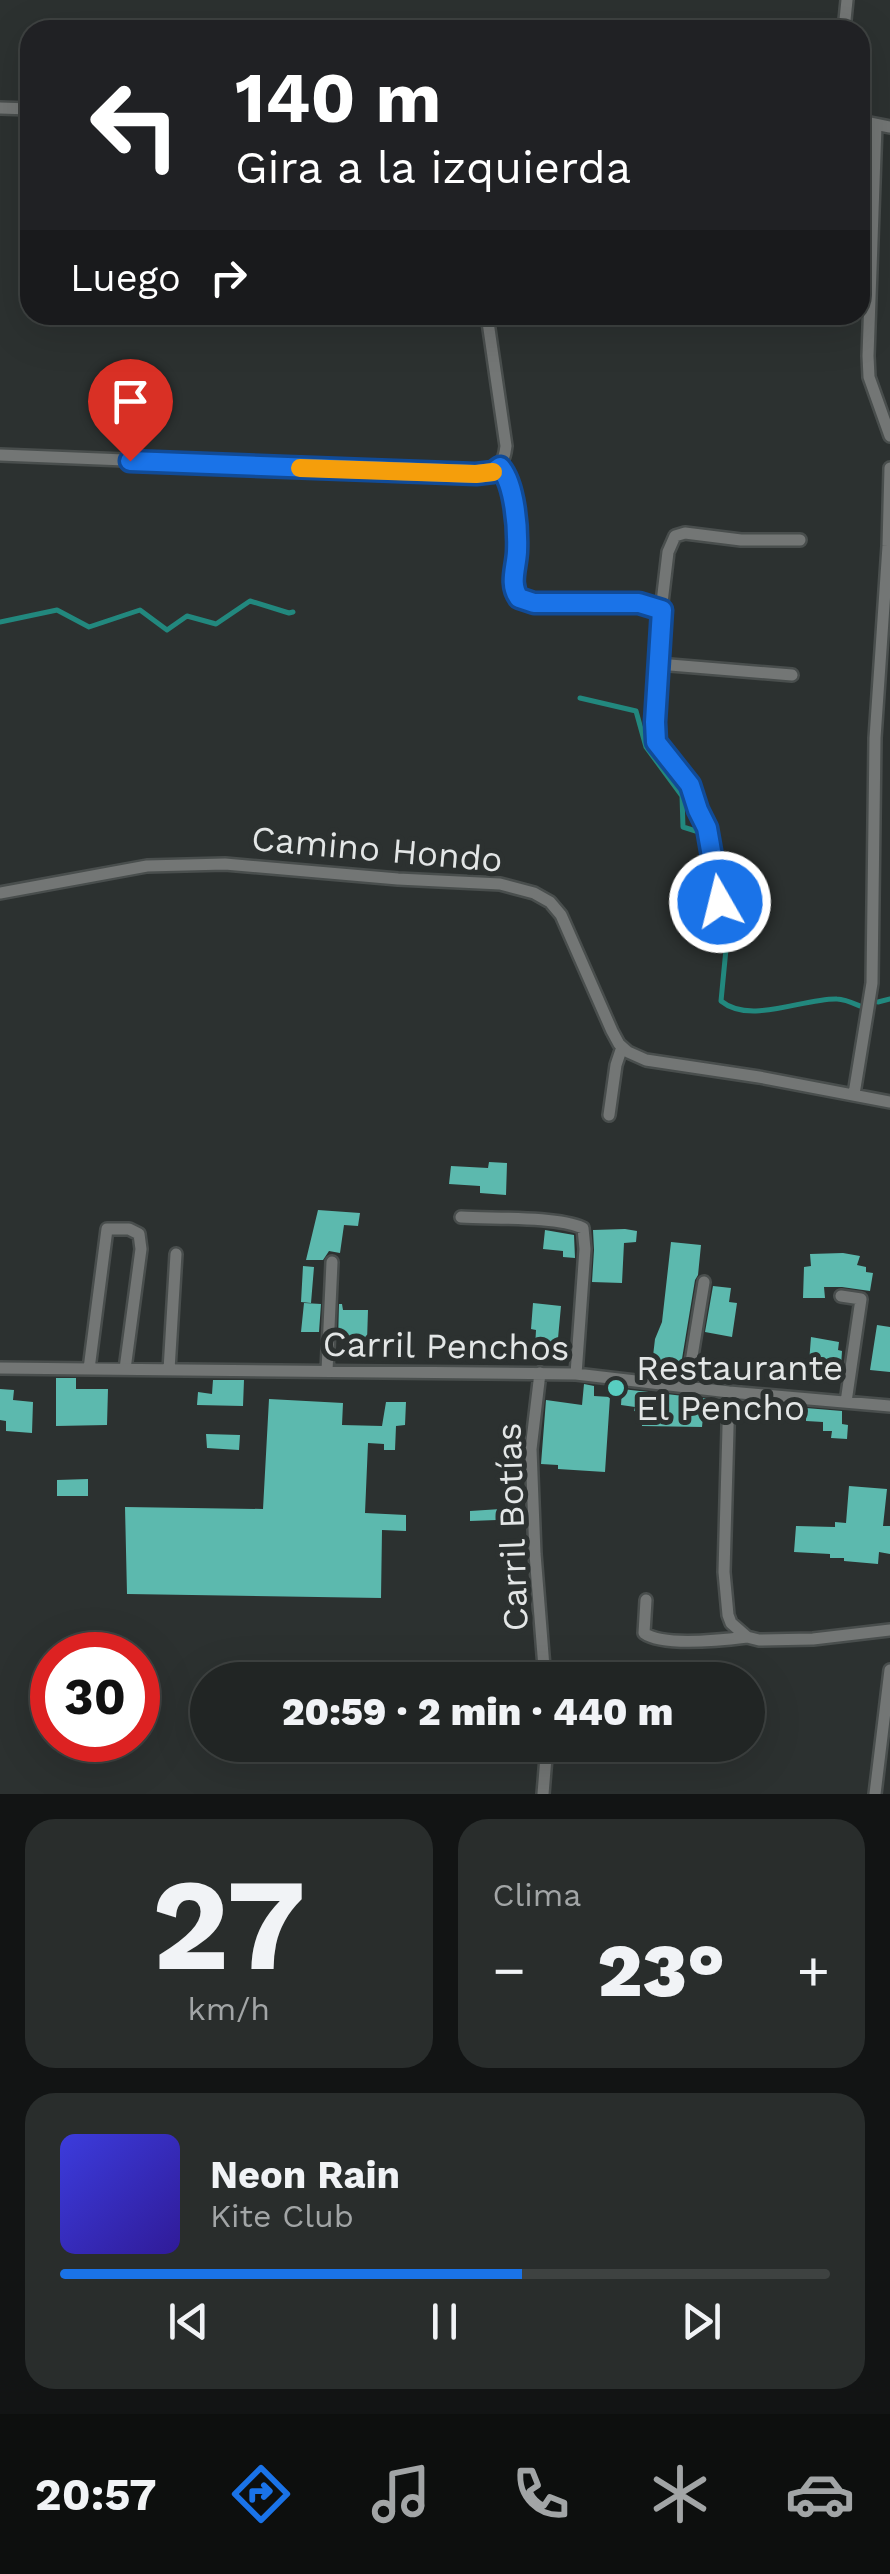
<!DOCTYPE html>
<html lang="es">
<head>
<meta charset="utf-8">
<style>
  :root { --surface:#212524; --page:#292d2c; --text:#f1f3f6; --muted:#a2a5a6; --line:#3e4241; --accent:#1a73e8 }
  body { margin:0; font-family:"Work Sans",sans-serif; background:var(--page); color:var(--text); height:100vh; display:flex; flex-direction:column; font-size:38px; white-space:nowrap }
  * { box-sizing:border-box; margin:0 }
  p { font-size:32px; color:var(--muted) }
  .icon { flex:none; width:55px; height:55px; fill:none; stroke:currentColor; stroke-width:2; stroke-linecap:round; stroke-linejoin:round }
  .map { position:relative; height:1794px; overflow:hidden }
  .side { display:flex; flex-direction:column; gap:25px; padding:25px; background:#121414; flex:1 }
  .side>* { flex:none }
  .hud { position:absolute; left:20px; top:20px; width:850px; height:305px; border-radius:30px; box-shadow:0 10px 40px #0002,0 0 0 2px var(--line); background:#202124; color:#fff; overflow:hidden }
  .speed { position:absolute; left:30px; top:1632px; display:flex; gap:20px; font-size:50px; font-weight:700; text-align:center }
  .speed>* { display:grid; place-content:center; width:130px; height:130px; border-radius:50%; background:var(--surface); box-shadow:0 10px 40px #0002,0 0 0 2px var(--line); line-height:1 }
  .speed .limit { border:15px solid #d22; background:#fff; color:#111 }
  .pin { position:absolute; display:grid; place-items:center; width:85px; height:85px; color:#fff; margin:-102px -42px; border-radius:50% 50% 50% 0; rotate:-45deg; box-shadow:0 0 10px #0007 }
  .pin .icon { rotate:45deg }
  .me { position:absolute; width:110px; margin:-55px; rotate:352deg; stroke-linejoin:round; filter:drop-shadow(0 0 8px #0008) }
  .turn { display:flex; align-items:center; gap:35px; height:210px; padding:0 50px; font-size:45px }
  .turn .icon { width:130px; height:130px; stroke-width:2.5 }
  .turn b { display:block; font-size:70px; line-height:85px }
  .then { display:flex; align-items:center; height:95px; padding:0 50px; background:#0003; gap:20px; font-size:38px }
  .big { font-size:75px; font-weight:800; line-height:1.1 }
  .side .tile { flex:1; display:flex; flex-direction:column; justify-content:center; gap:15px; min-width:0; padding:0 35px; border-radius:30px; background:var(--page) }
  .side .dial { align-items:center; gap:0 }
  .dial b { font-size:130px; line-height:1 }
  .song { display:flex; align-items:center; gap:30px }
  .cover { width:120px; height:120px; border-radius:15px; background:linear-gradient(135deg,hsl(240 70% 55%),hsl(250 70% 35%)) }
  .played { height:10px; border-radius:5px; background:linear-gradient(90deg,var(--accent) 60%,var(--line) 60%) }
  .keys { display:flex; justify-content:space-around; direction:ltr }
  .heat { display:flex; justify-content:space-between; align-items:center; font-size:55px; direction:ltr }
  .side .tiles { flex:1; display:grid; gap:25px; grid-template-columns:1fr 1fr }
  .tile:last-child { grid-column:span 2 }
  .trip { position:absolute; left:190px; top:1662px; width:575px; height:100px; border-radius:50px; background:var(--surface); box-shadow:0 10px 40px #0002,0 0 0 2px var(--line); font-weight:800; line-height:100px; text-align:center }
  .tabs { display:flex; height:160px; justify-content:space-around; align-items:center; background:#0d0f0e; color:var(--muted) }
  .tabs .icon { width:70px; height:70px }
  .tabs .on { color:var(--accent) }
  .tabs b { font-size:45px; color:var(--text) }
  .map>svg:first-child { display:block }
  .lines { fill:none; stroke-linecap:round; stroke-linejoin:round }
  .stream { stroke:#22887e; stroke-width:5 }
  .building { fill:#5cb9ae }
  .minor-casing { stroke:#494e4d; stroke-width:16 }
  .minor { stroke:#737675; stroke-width:11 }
  .route-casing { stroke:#114b97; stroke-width:25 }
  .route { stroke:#1a73e8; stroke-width:18 }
  .slow { stroke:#f59e0b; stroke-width:18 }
  .poi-dot { fill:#58cec1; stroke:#2c3130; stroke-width:4 }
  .labels { text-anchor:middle; stroke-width:10; stroke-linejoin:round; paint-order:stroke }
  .street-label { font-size:35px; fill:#e3e6e6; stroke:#2c3130 }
  .poi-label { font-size:35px; fill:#e3e6e6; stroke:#2c3130; text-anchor:start }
</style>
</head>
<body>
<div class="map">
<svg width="890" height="1794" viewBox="0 0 890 1794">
  <rect width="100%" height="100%" fill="#2c3130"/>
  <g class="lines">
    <path class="stream" d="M0 622 57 610 89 627 140 610 167 630 187 616 216 624 250 601 289 613 293 612
      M580 698 636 711 646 747 682 796 683 827 699 832 704 850 705 900 712 909 726 949 721 1001C750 1025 803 998 837 999 844 999 853 1003 860 1006
      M878 1002 890 999"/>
  </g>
  <path class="building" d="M489 1162 507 1163 506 1195 480 1193V1186L449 1184 451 1166 488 1168Z
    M318 1210 360 1213 358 1226 344 1225 340 1253 329 1251 323 1260H306Z
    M625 1229 637 1231 636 1242 624 1243 622 1283 592 1282 594 1250 593 1230Z
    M545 1230 574 1235 575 1258 563 1257V1251L543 1249Z
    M671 1242 701 1245 698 1275 695 1280 679 1377 651 1373 655 1339 662 1322Z
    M843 1253 860 1256 857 1265 866 1267V1272L873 1273 870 1291 842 1287H824L825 1298H803L804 1267 811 1266 810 1254Z
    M303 1266 314 1267 311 1303 301 1302Z
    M713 1286 731 1288 729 1302 737 1303 732 1337 705 1332Z
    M304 1303 321 1304 319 1332H301Z
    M533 1303 561 1306 557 1349 535 1348 536 1330 531 1329Z
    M339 1304H342L343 1310H368L367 1341 338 1340Z
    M877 1325 890 1327V1372L870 1370Z
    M811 1337 839 1342 838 1350 842 1351 841 1367 834 1365 832 1378 808 1376Z
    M56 1378H76V1389H108L107 1425 56 1426Z
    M213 1380H244L243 1406 197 1405 198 1392 212 1394Z
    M584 1384 594 1386V1396L610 1397 605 1472 558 1469V1465L541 1464 546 1400 582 1405Z
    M0 1389 14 1390 13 1400 33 1402 32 1433 6 1431V1421L0 1420Z
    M622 1389 719 1400 718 1418 703 1417 702 1427 642 1426V1412L634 1411 635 1407 621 1405Z
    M269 1399 343 1403 342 1425 382 1426 386 1402H406L405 1425 396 1426 395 1450H384V1444L368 1443 365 1513 406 1515V1531L382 1530 381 1598 127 1594 125 1507 263 1509Z
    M806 1408 842 1411V1424L848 1425 847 1439 831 1438 832 1431H823V1422L806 1421Z
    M206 1434 240 1435 239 1450 207 1448Z
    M88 1479V1496H57V1480Z
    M849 1486 887 1489 883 1526H890V1554L879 1552 878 1564 844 1561V1558H830V1554L794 1552 796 1526 835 1527V1522L846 1523Z
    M501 1509H524V1519L470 1521V1511Z"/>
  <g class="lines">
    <g class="minor-casing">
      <path id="minor" d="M844 30 847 0
        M0 108 30 109
        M860 121 890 127
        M876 125 868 356 869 377 890 436
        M0 455 475 474C496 473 504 466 506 446L487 315
        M500 467C515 484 518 529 517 552 516 569 509 584 519 599L533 603H639L661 611
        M658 664 792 675
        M0 893 147 866 225 864 398 879 500 884 534 893 550 902 561 915 612 1031 619 1044 628 1052 646 1060 759 1077 890 1102
        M732 933 720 902 707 828 697 810 690 785 656 742 655 722 661 611 668 552 675 536 685 533 741 540H800
        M854 1094 872 983 875 738 888 546 890 468
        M609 1115 616 1065 622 1047
        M461 1217C494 1219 555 1216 583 1228L585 1249 576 1374
        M841 1296 861 1299 846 1402
        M0 1368 576 1374 729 1392 890 1406
        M89 1369 107 1229H129L139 1234 141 1249 125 1369
        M169 1370 176 1254
        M327 1371 332 1262
        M540 1373 531 1449 535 1554 545 1680
        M687 1387 704 1282
        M729 1392 724 1572 728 1615 731 1623 747 1637 759 1640 813 1639 890 1630
        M646 1600 644 1633C663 1647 723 1640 747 1637
        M543 1794 547 1745
        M875 1794 890 1670"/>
    </g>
    <use href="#minor" class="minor"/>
  </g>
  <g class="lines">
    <g class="route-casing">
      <path id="route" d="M130 461 476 474 493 472 500 467C515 484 518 529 517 552 516 569 509 584 519 598L534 603H639L662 610 655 722 656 742 690 785 698 810 707 828 720 902"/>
    </g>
    <use href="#route" class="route"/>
    <path class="slow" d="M300 468 476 474 493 472"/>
  </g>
  <circle class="poi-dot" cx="616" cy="1388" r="10"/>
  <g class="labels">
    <g class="street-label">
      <text transform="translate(377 849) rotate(5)" y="12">Camino Hondo</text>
      <text transform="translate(446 1346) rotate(1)" y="12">Carril Penchos</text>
      <text transform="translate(512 1527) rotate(-92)" y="12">Carril Botías</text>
    </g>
    <g class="poi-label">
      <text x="636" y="1380">Restaurante<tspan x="636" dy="40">El Pencho</tspan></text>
    </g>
  </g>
</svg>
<div class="speed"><div class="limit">30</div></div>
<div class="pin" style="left:130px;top:461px;background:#d93025"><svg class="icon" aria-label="arrive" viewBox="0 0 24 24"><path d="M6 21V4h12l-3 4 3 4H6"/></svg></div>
<svg class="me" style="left:720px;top:902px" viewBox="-20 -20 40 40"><circle r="17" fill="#1a73e8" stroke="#fff" stroke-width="3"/><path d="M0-11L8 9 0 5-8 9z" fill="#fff"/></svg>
<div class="trip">20:59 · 2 min · 440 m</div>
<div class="hud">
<div class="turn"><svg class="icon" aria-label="left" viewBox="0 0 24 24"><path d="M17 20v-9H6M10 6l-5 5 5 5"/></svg><div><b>140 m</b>Gira a la izquierda</div></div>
<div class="then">Luego<svg class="icon" aria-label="right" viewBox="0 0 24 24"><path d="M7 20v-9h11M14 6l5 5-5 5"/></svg></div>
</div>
</div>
<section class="side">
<div class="tiles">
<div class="tile dial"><b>27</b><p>km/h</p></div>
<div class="tile"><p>Clima</p>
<div class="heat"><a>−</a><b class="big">23°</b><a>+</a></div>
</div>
<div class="tile">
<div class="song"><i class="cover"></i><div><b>Neon Rain</b><p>Kite Club</p></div></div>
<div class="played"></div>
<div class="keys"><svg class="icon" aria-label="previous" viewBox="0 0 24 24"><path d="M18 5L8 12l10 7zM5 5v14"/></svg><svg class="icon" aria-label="pause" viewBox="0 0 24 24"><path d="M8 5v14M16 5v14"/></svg><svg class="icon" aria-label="next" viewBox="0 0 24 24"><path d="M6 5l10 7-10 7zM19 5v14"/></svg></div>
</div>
</div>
</section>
<nav class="tabs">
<b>20:57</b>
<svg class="icon on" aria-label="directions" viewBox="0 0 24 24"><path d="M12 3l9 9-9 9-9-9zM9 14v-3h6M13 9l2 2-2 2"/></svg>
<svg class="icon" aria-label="music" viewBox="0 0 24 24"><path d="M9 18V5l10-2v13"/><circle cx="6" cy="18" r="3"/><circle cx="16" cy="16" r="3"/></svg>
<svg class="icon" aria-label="phone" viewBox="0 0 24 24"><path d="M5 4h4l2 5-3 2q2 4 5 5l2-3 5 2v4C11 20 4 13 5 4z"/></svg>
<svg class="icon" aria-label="climate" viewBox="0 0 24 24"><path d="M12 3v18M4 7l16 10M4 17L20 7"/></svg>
<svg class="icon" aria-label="car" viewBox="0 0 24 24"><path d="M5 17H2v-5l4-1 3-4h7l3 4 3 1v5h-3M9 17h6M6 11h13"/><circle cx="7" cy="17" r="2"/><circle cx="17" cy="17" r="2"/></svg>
</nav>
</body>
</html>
